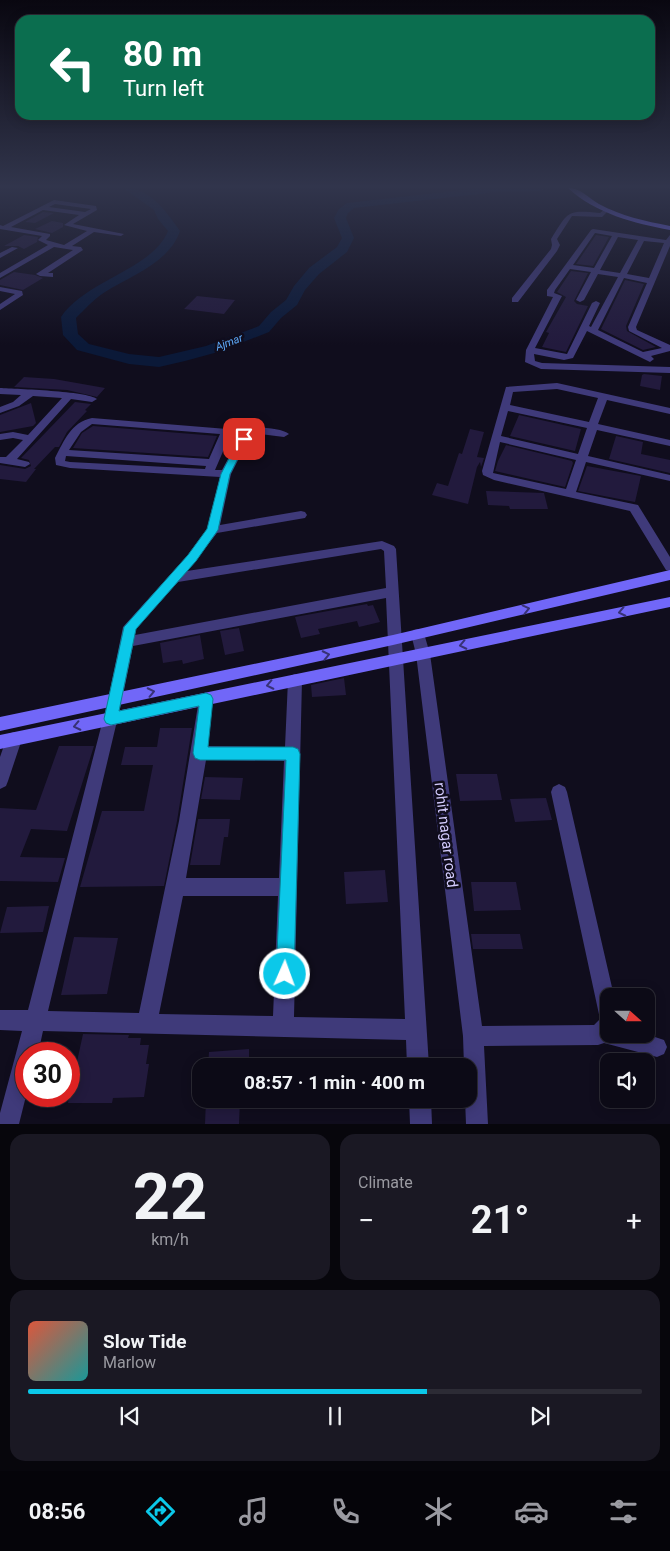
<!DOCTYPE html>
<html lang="en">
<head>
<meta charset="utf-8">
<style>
  :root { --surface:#0c0a16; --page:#1a1823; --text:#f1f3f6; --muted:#9a9aa1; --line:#2c2b35; --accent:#0bc8e9 }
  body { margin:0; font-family:Roboto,sans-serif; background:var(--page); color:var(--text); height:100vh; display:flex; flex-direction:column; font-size:19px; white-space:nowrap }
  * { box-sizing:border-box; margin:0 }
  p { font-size:16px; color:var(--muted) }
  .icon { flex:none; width:28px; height:28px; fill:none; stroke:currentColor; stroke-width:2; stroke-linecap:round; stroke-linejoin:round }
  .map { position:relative; height:1124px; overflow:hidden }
  .panel { display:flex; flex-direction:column; gap:10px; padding:10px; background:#07060c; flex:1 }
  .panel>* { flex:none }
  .top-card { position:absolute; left:15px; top:15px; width:640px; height:105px; border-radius:15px; box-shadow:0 2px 12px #0003,0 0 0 1px var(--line); background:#0b6e4f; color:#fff; overflow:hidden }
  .needle { width:32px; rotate:111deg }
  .tools { position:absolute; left:600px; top:988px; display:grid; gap:10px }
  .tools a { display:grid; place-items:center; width:55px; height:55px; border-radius:10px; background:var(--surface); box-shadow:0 2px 12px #0003,0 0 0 1px var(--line); font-size:25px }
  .speed { position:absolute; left:15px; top:1042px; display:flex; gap:10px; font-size:25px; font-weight:700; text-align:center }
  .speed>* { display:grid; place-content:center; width:65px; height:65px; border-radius:50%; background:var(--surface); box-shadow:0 2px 12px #0003,0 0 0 1px var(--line); line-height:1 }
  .speed .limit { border:8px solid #d22; background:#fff; color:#111 }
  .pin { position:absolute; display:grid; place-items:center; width:42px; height:42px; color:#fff; margin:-21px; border-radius:10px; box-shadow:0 2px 8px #0006 }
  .me { position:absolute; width:55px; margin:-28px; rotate:2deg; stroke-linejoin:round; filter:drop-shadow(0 0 4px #0008) }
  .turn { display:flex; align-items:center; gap:18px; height:105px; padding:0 25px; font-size:22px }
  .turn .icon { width:65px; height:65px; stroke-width:2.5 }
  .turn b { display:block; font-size:35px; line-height:42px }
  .big { font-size:38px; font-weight:700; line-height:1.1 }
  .panel .card { flex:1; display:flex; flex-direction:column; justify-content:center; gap:8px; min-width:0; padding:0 18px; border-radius:15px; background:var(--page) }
  .panel .dial { align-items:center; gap:0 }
  .dial b { font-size:65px; line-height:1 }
  .song { display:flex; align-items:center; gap:15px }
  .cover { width:60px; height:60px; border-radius:8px; background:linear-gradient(135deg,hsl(10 70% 55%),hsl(180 70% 35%)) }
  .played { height:5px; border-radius:2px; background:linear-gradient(90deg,var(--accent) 65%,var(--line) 65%) }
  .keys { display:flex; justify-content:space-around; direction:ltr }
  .heat { display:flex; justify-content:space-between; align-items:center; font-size:28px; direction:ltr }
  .panel .tiles { flex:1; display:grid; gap:10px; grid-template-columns:1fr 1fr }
  .card:last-child { grid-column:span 2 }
  .trip { position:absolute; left:192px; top:1058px; width:285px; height:50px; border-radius:15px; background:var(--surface); box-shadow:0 2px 12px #0003,0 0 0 1px var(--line); font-weight:700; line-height:50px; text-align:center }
  .tab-bar { display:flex; height:80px; justify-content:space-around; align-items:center; background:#050409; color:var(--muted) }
  .tab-bar .icon { width:35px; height:35px }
  .tab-bar .active { color:var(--accent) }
  .tab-bar b { font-size:22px; color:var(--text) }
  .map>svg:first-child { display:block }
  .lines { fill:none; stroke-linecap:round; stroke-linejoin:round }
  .river { fill:#0b1938; fill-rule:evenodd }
  .building { fill:#221a3d }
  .street { fill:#3f3a7a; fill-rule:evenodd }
  .secondary { fill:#7167f8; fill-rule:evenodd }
  .oneway { stroke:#373175 }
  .route { fill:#0bc8e9; stroke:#078297 }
  .labels { text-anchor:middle; stroke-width:5; stroke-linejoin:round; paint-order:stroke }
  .far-water-label { font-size:11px; font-style:italic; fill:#5ea9f8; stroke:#100d1d }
  .near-street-label { font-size:15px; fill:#d3cbfd; stroke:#100d1d }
</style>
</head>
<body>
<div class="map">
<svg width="670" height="1124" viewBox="0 0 670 1124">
  <rect width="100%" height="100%" fill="#100d1d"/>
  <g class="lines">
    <path class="river" d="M123 188C151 188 165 210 180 231 169 263 132 275 105 292 94 299 85 309 76 318L78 334 89 344 129 354 159 357 206 346 259 326 271 312 286 300 294 286 309 268 337 247 342 238 334 218 339 209 347 203 480 188H545L540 191 497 192 354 208 348 213 346 218 354 238 347 252 319 274 305 290 297 305 281 318 269 332 218 352 185 361 159 367 129 364 77 350 63 335 61 317C86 280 153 269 168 231L158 219 154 210Z"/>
  </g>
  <path class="building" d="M43 212 54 213 35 223 25 222Z
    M52 221 63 223V227L52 233 35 229Z
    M24 235 38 237 37 242 24 249 18 246H4Z
    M596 235 609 237 593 266 576 264Z
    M571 271 588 273 574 301 577 304 588 306 566 352 542 347 549 333 546 332 566 297 557 292Z
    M14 272 35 275 43 278 23 290 0 285V280Z
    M625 280 644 284 626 326 627 331 656 347 643 350 601 329Z
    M197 296 235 300 224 314 184 309Z
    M644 374 662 376 660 390 640 386 642 375Z
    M24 377 54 379 105 388 97 397 67 390 14 387Z
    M75 402 91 404 85 410 87 411 67 432 59 447H55L34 469H36L26 482 0 479V465L25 469 31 466 29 460 21 458Z
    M31 403 36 423 33 426 0 432V415Z
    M519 415 581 429 575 451 510 436Z
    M93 426 217 436 208 457 73 448 82 433Z
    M470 429 484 432 477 457 484 458 481 467 480 462 477 467 468 504 432 495 437 483 448 486 459 453 462 454Z
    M616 436 643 442 641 454 670 460V473L609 459Z
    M506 445 572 461 573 463 565 487 495 471 498 461Z
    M587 466 641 476 635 502 578 491Z
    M486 491 544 493 548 509H510L509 506 488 505Z
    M367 604 368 606 373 605 380 622 359 627 357 621 318 629 320 634 301 638 295 617Z
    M239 628 244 651 225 655 220 631Z
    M200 635 204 659 183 664 182 660 163 663 160 643Z
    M344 678 346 695 312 697 311 685Z
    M160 728H192L177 821 164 886 80 887 102 811H144L153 765H121L125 747H157Z
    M59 746H94L67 831 31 829 20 857 65 858 58 882 0 881V808L36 810Z
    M456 774H497L502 800 460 801Z
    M205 777 243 778 240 800 201 799Z
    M546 798 552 820 515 822 510 799Z
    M198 819H230L228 837H224L220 865H190Z
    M385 870 388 902 346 904 344 872Z
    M471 882H516L521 910 474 911Z
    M49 906 43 932 0 933 7 907Z
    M471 934H520L523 949H473Z
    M74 937 118 938 107 994 61 995Z
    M83 1034 129 1035 128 1038H141L140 1045H149L146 1064H149L144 1097 113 1098 112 1103H68Z
    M249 1049V1066H208L209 1052Z
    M206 1099H240L239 1124H205Z"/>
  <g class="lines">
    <path class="street" d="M54 200 96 206 97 210 73 224 124 234 121 236 94 232 72 246 81 247 83 250 48 273H53V277L40 276 36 274 73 250 54 247 0 278V273L48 245 38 240 42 236 0 229V225L3 226ZM55 204 91 209 85 212 49 207ZM43 210 79 215 64 225 87 231 64 245 46 240 50 236V234L11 227Z
      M605 209 608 211 602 217 572 216 557 239 560 245 557 251 518 302H512V298L551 249 552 245 551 239C569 211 566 210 600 213Z
      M593 229 666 240 670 235V246L636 327 637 330 670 345V351L651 356 654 359 650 362 587 331 573 358 564 360 534 354 535 361 542 363 670 367V373L541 369 525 362 526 350 553 297 547 296V290L591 230ZM595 233 612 236 594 268 573 265ZM618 237 638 240 620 273 600 270ZM644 241 664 243 649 278 627 274ZM570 269 591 272 576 300 580 302 584 300 598 274 618 277 591 327 589 326 600 303 596 301 592 303 567 354 535 348 562 296 554 293 555 290ZM624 278 647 283 628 327 629 331 662 348 643 352 598 330Z
      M12 247 18 248 0 258V253Z
      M0 287 22 291 23 295 0 310V304L15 294 0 291Z
      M557 383 670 408V414L607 400 598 424 670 440V446L597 430 588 456 670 475V481L586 462 576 492 638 505 670 557V571L666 570 630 511 494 480 483 475 482 471 506 387ZM557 389 598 398 589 422 510 405 513 392ZM508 411 587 428 578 454 501 436ZM500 442 576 460 566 489 493 473Z
      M0 388C17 389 87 391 97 399L92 402 71 399 17 459 29 462 30 464 25 467 0 463V457H6L23 440 13 438 0 440V434L13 432 28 435 62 398 33 396 19 406 0 413V407L13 402 21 395 0 394Z
      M92 418 227 429 231 433 215 470H222L244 429C254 426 282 428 289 434L284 437 252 433 231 474 220 525 301 511 305 512 307 515 305 518 217 533 187 571 382 541 394 546 396 549 429 1066H407L406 1040 43 1031 38 1054H26V1096L19 1124H0V1113L22 1031 0 1030V1010H28L108 700 123 627 188 555 207 529 220 477 70 468 56 465 55 458C64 441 71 422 92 418ZM92 424 220 434 209 459 69 450 81 432ZM66 456 206 466 205 469 70 462 65 461ZM381 549 384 551 386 588 135 635 136 629 178 582ZM386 598 405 1019 294 1017 302 680 300 676 295 674 290 676 288 680 285 747 208 746 213 699 211 695 206 693 201 695 199 699 179 821 139 1013 48 1011 122 700 133 646ZM206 760 284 761 279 878H186ZM183 896H278L273 1016 159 1014Z
      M418 629 423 630 430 654 482 1026 594 1025 600 1019 551 792 553 787 559 784 565 787 567 792 614 996H609V1034H646L664 1040 667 1047 664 1054 657 1057 604 1043 598 1045 484 1046 488 1124H466L465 1099H469V1066H464L463 1036 416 654 411 634 413 630Z
      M14 732 20 734 22 739 8 781 6 786 0 789V757L8 734Z
      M409 1099H431L432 1124H410Z"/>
    <path class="secondary" d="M568 188C579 187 589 198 599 204 621 216 645 221 670 226V230C634 223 596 214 568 188Z
      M670 570V580L393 645 0 731V717L393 635Z
      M670 597V607L0 749V735Z"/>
  </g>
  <defs><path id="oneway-chevron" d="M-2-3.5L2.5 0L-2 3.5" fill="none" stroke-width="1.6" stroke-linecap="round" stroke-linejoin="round" transform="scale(1.25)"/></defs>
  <g class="oneway">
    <use href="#oneway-chevron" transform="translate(526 609) rotate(-13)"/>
    <use href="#oneway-chevron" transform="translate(622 612) rotate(168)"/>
    <use href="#oneway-chevron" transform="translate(463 645) rotate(168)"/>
    <use href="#oneway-chevron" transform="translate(326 655) rotate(-12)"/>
    <use href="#oneway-chevron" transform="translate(270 685) rotate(168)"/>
    <use href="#oneway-chevron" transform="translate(151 692) rotate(-12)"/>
    <use href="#oneway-chevron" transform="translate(77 726) rotate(168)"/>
  </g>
  <linearGradient id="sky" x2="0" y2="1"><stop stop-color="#090710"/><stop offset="0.54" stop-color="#31354c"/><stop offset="1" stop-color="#31354c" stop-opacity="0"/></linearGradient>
  <rect width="670" height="345" fill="url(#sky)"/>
  <path class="route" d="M244 436 248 439 230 474 218 530 196 561 136 629 119 711 206 693 211 695 213 699 208 747H293L298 749 300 754 294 974 291 981 285 983 279 981 276 974 286 760H200L195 758 193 753 199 706 111 725 106 723 104 719 124 627 188 555 207 529 221 474 239 439Z"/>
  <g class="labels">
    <g class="far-water-label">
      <text transform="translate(229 342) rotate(-21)" y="4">Ajmar</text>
    </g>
    <g class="near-street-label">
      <text transform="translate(446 835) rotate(83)" y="5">rohit nagar road</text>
    </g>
  </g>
</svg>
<div class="tools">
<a><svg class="needle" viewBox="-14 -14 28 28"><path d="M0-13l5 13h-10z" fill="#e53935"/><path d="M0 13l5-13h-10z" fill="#9a9aa1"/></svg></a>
<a><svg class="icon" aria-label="sound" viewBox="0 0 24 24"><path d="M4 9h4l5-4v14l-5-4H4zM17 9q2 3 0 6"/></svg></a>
</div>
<div class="speed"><div class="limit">30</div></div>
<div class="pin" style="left:244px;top:439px;background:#d93025"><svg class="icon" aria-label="arrive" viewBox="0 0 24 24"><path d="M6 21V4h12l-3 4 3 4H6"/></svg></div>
<svg class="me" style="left:285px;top:974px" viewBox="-20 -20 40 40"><circle r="17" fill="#0bc8e9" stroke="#fff" stroke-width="3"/><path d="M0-11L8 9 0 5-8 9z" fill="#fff"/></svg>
<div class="trip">08:57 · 1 min · 400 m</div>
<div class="top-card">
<div class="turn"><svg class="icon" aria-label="left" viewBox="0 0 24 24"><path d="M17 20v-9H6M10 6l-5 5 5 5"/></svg><div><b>80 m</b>Turn left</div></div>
</div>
</div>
<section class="panel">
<div class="tiles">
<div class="card dial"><b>22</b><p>km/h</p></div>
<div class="card"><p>Climate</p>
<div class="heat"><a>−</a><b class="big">21°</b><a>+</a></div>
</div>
<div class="card">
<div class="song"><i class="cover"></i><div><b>Slow Tide</b><p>Marlow</p></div></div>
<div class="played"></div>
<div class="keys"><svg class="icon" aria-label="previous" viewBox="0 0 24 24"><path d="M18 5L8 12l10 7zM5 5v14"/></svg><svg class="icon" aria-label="pause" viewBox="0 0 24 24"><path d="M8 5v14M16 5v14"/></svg><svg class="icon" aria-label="next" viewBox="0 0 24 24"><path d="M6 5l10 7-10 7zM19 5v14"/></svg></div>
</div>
</div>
</section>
<nav class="tab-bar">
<b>08:56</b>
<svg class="icon active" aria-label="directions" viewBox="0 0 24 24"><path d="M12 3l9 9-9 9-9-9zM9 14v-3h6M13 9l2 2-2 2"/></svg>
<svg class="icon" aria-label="music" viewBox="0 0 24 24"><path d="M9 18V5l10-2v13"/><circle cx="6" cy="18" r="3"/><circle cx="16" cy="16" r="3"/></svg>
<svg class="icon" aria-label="phone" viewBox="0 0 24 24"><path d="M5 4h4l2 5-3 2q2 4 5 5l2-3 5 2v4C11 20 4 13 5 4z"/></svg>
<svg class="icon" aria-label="climate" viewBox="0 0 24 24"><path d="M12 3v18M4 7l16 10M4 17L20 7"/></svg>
<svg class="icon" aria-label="car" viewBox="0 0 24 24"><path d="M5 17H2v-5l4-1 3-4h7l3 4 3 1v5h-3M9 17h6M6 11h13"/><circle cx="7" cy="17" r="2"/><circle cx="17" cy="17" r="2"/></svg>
<svg class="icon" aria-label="filters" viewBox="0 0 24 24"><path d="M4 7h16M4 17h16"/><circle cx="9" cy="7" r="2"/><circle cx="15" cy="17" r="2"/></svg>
</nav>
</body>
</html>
